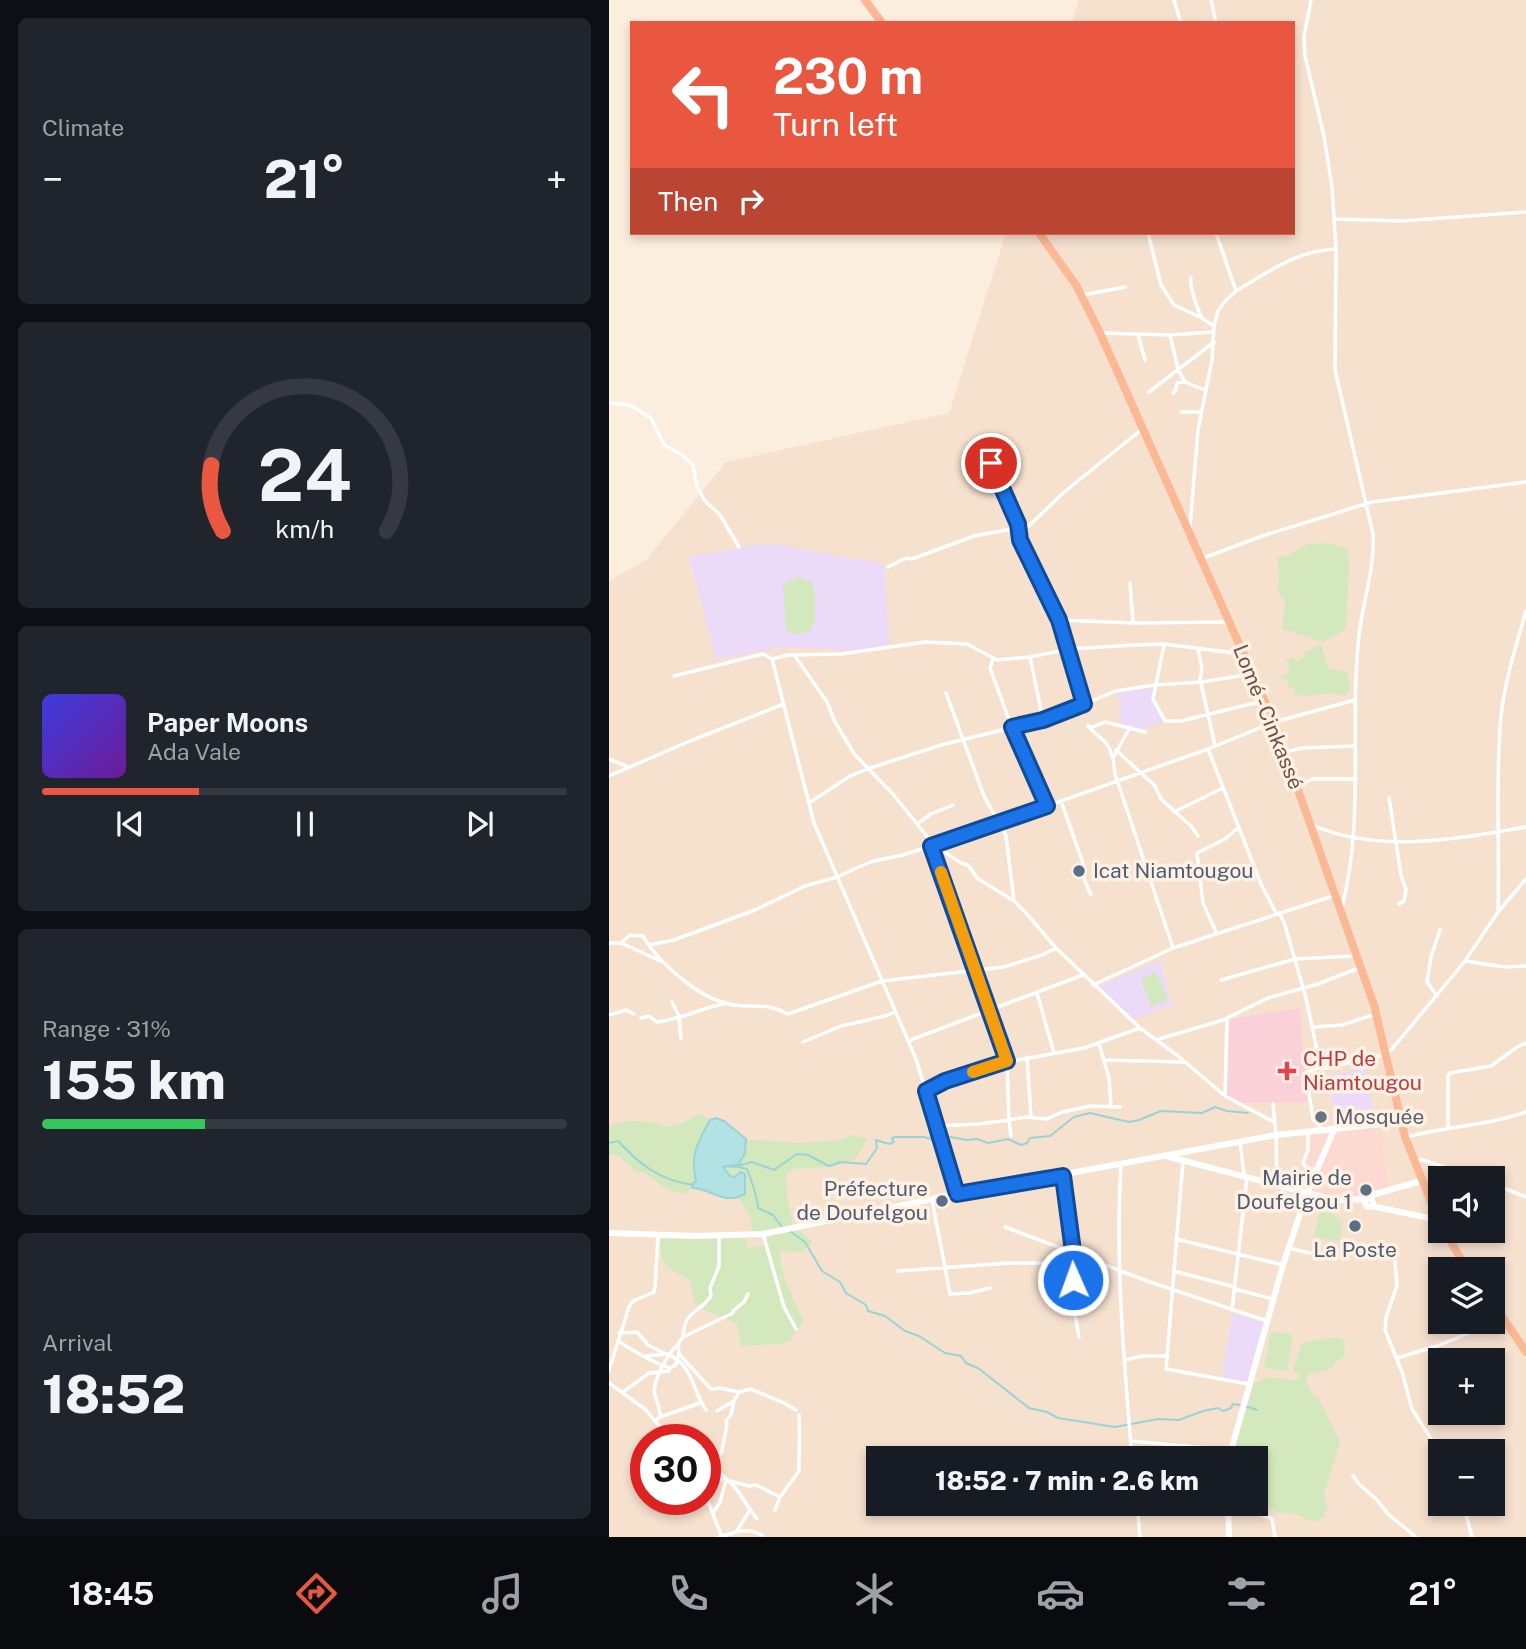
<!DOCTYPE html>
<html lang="en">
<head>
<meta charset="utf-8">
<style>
  :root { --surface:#171b24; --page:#20242c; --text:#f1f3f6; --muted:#9ea1a6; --line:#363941; --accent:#e95740 }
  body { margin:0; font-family:"Public Sans",sans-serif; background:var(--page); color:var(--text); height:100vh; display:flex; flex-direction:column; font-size:26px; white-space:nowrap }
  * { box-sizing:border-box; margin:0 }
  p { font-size:23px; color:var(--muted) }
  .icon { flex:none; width:38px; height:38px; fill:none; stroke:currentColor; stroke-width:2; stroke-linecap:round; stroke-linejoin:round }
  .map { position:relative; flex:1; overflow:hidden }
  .side { display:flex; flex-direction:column; gap:18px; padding:18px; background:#0d0f14; width:609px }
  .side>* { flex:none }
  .hud { position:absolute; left:21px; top:21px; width:665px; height:214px; border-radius:0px; box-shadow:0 4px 10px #0003; background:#e95740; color:#fff; overflow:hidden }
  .buttons { position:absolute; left:819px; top:1166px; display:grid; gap:14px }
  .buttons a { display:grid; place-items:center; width:77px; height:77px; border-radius:0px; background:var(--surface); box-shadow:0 4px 10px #0003; font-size:35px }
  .speed { position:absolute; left:21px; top:1424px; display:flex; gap:14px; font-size:35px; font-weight:700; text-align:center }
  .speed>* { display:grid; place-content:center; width:91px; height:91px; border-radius:50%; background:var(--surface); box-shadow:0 4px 10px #0003; line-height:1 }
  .speed .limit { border:10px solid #d22; background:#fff; color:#111 }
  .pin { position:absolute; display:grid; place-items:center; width:60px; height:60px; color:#fff; margin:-30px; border:4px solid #fff; border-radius:50%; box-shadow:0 2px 7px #0007 }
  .me { position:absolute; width:77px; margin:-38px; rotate:358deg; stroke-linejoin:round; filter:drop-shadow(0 0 5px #0008) }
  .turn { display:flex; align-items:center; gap:24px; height:147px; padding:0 28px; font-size:32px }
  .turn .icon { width:91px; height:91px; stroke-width:2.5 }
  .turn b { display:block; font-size:49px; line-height:60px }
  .then { display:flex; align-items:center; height:66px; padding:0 28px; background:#0003; gap:14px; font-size:26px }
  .big { font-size:52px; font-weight:800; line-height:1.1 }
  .side .tile { flex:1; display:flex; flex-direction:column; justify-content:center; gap:10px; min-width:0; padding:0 24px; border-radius:10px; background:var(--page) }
  .side .dial { align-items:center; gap:0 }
  .dial svg { height:182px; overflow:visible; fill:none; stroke:var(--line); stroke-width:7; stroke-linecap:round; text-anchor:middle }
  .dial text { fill:var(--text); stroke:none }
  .song { display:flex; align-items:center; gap:21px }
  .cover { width:84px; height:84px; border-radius:10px; background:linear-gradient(135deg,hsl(240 70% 55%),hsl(280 70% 35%)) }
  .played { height:7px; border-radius:4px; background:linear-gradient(90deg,var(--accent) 30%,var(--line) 30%) }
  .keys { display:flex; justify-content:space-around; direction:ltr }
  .heat { display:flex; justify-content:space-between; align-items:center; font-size:38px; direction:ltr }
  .charge { height:10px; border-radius:5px; background:linear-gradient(90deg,#34c759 31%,var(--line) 0) }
  .trip { position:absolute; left:257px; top:1446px; width:402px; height:70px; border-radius:0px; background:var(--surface); box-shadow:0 4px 10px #0003; font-weight:800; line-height:70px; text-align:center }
  .tabs { display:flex; height:112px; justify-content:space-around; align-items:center; background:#090b0e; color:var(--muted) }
  .tabs .icon { width:49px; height:49px }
  .tabs .current { color:var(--accent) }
  .tabs b { font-size:32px; color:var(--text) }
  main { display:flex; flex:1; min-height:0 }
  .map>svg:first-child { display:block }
  .residential { fill:#f6e1cf; fill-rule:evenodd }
  .commercial { fill:#fddad1 }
  .education { fill:#ebdbf8 }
  .medical { fill:#fad1d9 }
  .green { fill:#d3e9bd }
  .water { fill:#b3e2e5; stroke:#99d3d7; stroke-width:2 }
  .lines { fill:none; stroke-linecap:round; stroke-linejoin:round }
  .stream { stroke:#99d3d7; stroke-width:2 }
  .minor { stroke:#fff; stroke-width:3.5 }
  .secondary { stroke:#fff; stroke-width:6 }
  .trunk { stroke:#fab894; stroke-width:8 }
  .route-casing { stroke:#114b97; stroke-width:18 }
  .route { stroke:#1a73e8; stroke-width:12 }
  .slow { stroke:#f59e0b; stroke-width:12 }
  .service-dot { fill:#5c6f8a; stroke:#fff2e4; stroke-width:2.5 }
  .health-dot { fill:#e0444e; stroke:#fff2e4; stroke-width:2.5 }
  .worship-dot { fill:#6b7280; stroke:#fff2e4; stroke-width:2.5 }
  .labels { text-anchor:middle; stroke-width:7; stroke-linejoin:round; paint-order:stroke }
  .street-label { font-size:21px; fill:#725246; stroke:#fff2e4 }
  .service-label { font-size:21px; fill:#4e5e75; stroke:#fff2e4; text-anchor:end }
  .health-label { font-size:21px; fill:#be3a42; stroke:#fff2e4; text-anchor:start }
  .worship-label { font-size:21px; fill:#5b616d; stroke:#fff2e4; text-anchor:start }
</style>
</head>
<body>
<main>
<section class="side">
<div class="tile"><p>Climate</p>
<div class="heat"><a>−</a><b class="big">21°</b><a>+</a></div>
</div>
<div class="tile dial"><svg viewBox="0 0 100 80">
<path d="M14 69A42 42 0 1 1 86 69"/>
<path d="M14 69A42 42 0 0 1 9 40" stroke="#e95740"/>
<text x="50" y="56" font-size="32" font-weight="700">24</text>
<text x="50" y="72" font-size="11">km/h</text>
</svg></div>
<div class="tile">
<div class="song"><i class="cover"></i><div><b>Paper Moons</b><p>Ada Vale</p></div></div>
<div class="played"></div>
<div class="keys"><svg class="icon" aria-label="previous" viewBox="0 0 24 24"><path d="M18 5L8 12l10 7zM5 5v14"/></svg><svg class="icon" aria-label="pause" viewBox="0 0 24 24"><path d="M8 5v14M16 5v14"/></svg><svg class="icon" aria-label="next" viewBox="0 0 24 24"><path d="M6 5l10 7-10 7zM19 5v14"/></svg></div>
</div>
<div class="tile"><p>Range · 31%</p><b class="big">155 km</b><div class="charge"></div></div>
<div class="tile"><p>Arrival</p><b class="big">18:52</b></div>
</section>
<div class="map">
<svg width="917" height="1537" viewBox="0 0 917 1537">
  <rect width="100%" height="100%" fill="#fceede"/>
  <path class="residential" d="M470 0H917V1537H0V581L37 560 117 462 340 413 397 233H684V23H463ZM831 1178H884V1230H831ZM831 1269H884V1321H831ZM831 1360H884V1412H831ZM37 1440H96V1500H37ZM831 1451H884V1503H831ZM270 1458H648V1503H270Z"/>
  <path class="commercial" d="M771 1127 780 1189 762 1196 730 1197 703 1193V1185L693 1168 698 1137Z"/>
  <path class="education" d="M160 543 275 564 280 644 241 652 212 648 177 647 107 659 80 557Z
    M548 687 547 701 553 722 519 735 513 728 508 693Z
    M551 961 563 1005 523 1019 489 986Z
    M758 1068 766 1124 729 1128 718 1075Z
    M623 1313 655 1323 639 1383 613 1378Z"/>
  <path class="medical" d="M691 1008 698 1102 629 1103 618 1095 621 1019Z"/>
  <path class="green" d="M718 543 739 549C742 575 737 602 737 629L715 642 673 629 676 602 669 593 670 571 668 558 680 555 699 544Z
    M191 577 203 583C207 597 209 621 200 632L186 634 180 633 177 627 174 584Z
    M712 645 720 669 738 672 741 689 737 696C714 689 703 700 685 694L684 687H678L680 680 671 678 678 673 681 664 675 660 684 658 687 661 696 657 694 652Z
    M547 972 559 999 543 1007 531 979Z
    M91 1114 101 1120C88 1144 80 1154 87 1181L83 1184V1188L75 1194 56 1188 36 1173 26 1171 9 1155 0 1154V1126L17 1121 43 1122 57 1127 75 1122Z
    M243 1135 259 1139 246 1159 222 1167 184 1169 175 1178 178 1181C176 1198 183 1210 183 1227L143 1233 141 1217 129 1197 136 1193 128 1175 120 1176 114 1166 126 1165 138 1145 137 1139 189 1143 227 1141Z
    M711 1212 722 1213 733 1222 731 1241 705 1237Z
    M191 1231 204 1242 191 1253 171 1250C171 1277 184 1297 195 1321L182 1340 171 1344 132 1346 128 1324 96 1310 85 1302 81 1280C58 1268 50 1265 52 1239L136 1238 139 1248 158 1245 159 1235Z
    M662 1331 684 1335 678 1371 655 1367Z
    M728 1337 736 1341 735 1357 728 1360 722 1369 698 1375C697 1385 701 1392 709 1398L731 1442 715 1494 718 1509 714 1517 705 1522 682 1513H670L648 1501V1458H623L645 1383 660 1377 684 1380 693 1377 684 1370 693 1343Z"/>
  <path class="water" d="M107 1118 115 1121 137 1139 136 1153 130 1164 114 1167 121 1176 125 1177 132 1172 136 1174V1194C113 1206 103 1188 83 1188V1184L87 1181C81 1154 88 1144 101 1120Z"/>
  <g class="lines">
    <path class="stream" d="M0 1143 9 1141C31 1165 52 1181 85 1185
      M116 1166 125 1167 143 1162 165 1170 188 1154 199 1155 220 1166 232 1162 257 1164 268 1148 267 1140 280 1144 285 1142 283 1138 286 1137H315L322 1139 336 1136 358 1140 368 1139 379 1143 399 1139 412 1145 418 1143 421 1138 441 1136 465 1117 481 1113 520 1122 530 1120 552 1111 593 1113 606 1107 618 1111 639 1113
      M129 1167 138 1169C143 1182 148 1195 149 1208L164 1215 173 1227
      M182 1232 196 1242 213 1271 231 1282 237 1293 257 1305 259 1311 276 1316 296 1331 310 1336 336 1353 352 1356 357 1363 369 1368 420 1408 438 1412 449 1418 506 1427 549 1419 570 1420 594 1411 609 1408 614 1411 622 1408 624 1404 631 1405
      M636 1406 648 1410"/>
    <path class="minor" d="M565 0 572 23
      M602 0 607 23
      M702 0 695 37 696 56 715 136 723 187 727 249 726 370 764 534C766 568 754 601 750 635 740 725 756 818 733 907
      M725 219 792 221 917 212
      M539 233 552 285 565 305 595 319
      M582 278C580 285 589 312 594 319 596 320 603 325 605 326
      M627 291C661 271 687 251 727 249
      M474 295 516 287
      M491 333 561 335 604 332
      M529 335 536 360
      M561 335 569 369 576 382
      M540 392 605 342
      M564 393 567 390 568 383 576 382 596 390
      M0 403 21 405 42 418 55 445 73 455 84 465 88 487 96 501 111 515 130 547
      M572 412H592
      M382 461 409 525 411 540 450 620 475 704 507 691 545 685 593 682 642 674
      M581 527 589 430 603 360 605 326 609 311 617 300 627 291 607 233
      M594 558 656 535 763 502 917 482
      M279 567 297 558 303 559 365 536 420 526 454 493 532 430
      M521 583 524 623
      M451 620 524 623 618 622
      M555 645 544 699 556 721H572L654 701
      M589 649 593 669 591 679 606 746
      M186 656 218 702 226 722 246 755 283 793 325 845 352 863 359 865 368 878 405 901 418 914 447 948 531 1028 568 1055 616 1096 665 1122
      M421 657 434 720
      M163 659 179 655 232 654 316 642 358 644 388 660 421 657 460 649 525 645 555 644 633 654
      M384 659 381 668 403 728 438 806
      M65 676 154 654 163 659 205 823 307 1059 348 1194
      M337 693 375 796 390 823
      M479 726 484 727 496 722 536 732
      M521 727 504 758 506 774 564 948
      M481 728C490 739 500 740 503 756
      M599 749 652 884 667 913
      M507 750 546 786 552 799 583 827 589 836
      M676 752 693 748 746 746
      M0 759 17 766
      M0 776 81 741 175 704
      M690 785 704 779H747
      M780 798 792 875 797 890 795 901 790 904
      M452 801 476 869 475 879 482 895
      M200 803 241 776 261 768 332 745 434 720 475 704
      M565 812 614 788
      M391 822 397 836 405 901
      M308 824 322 814 344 805
      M703 825C770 854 847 839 917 827
      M322 846 381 1010 474 975
      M889 910C891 845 886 780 892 716 896 680 907 646 917 611
      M670 913 675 922 697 998 712 1069 777 1054 783 1049 856 961 889 912 917 879
      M607 932 594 903 588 853 616 839 630 827
      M0 943H12L21 935 34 936 40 945 65 940 146 910 196 886 228 877 261 862 294 855 390 823 599 749 665 722 746 700
      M12 943 54 962
      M41 947C60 971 94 1001 126 1005 149 1008 155 1002 179 1014L273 981 395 967 433 955 447 948
      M856 961 896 967 917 966
      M612 980 686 959 746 956
      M484 985 564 948 724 896
      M428 993 445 1053
      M828 996 818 982 822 957 831 930
      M63 1002 70 1016 72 1038
      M0 1015 17 1010 25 1014
      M32 1018 40 1016 48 1022C70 1020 92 1008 115 1004
      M704 1027 733 1025 767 1014
      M547 1040 614 1020 659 998 709 984 750 968
      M299 1041 381 1010 398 1061 400 1120 370 1124 327 1126
      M194 1042 232 1026 276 1016 286 1012
      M490 1044 500 1078 502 1106
      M418 1057 422 1117
      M495 1060 574 1062
      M711 1067 697 1073 704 1119 714 1130
      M317 1091 336 1081 387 1064 475 1048 531 1028
      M616 1096 618 1018
      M664 1104 667 1135 668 1185
      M839 1127V1076L841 1073 882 1066 908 1047 917 1043
      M699 1133V1150L694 1163 697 1167 706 1170
      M402 1136 400 1120 418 1117 438 1119 453 1112 481 1106 511 1107
      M798 1137C837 1126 878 1126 917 1112
      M631 1142 635 1175
      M807 1160H814L868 1178
      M574 1161 557 1369 639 1384
      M512 1164C506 1263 515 1360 523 1458
      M455 1176 464 1251 465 1309 470 1337
      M884 1184 917 1197
      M323 1200 341 1294 360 1293 381 1288
      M396 1227 541 1282 658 1321
      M154 1234 175 1307 187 1329
      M567 1239 674 1265
      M679 1248 701 1253
      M786 1262 788 1286 777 1317 776 1330 793 1372 803 1409 831 1453
      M876 1269 877 1268
      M289 1271 400 1263H462
      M565 1271 626 1287
      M626 1289 664 1299
      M623 1310 638 1177
      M10 1333 28 1332 39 1345 55 1353
      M74 1337C75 1310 90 1314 102 1296L101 1288 110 1266V1235
      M9 1341C25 1351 42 1362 61 1368L67 1365
      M70 1354 102 1389 110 1388 130 1392
      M37 1356 58 1354C84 1364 83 1390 97 1410
      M788 1358 828 1346 893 1320
      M516 1360 533 1356H559
      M67 1364 70 1354 69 1344 74 1337 124 1313V1311L135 1302 139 1294
      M0 1370 20 1307 24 1301 45 1292 46 1287 49 1236
      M0 1383 36 1409 62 1440
      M14 1392 40 1373 60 1371
      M125 1401 122 1415 117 1421 118 1425 113 1450 105 1467C113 1476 121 1481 129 1491 135 1501 141 1510 148 1519
      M108 1411 125 1401 130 1392 142 1389 175 1403 187 1410
      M51 1417 91 1403
      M47 1420 51 1417C51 1408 49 1403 46 1396 42 1382 59 1354 68 1345
      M522 1441 621 1450
      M105 1467 100 1482 105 1477 112 1480 116 1478
      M744 1476 750 1484 768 1500 779 1514 807 1537
      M121 1481 140 1486 147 1485 171 1497
      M96 1494 113 1537
      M528 1503 531 1537
      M854 1503 863 1537
      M621 1507 660 1517 663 1519 666 1537
      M166 1510 171 1497 190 1471C190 1452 191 1434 190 1415
      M104 1513 111 1502 117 1480
      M129 1531H143L153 1535
      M110 1537 127 1532 141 1510"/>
    <path class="secondary" d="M560 1157 714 1197 733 1200 758 1199
      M756 1203a4 4 0 1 1 8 0a4 4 0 1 1-8 0Z
      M761 1199 763 1195 812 1181
      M763 1206 829 1220
      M0 1233 88 1236 154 1234 348 1194 667 1135 792 1122
      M620 1458 674 1265 698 1193 725 1130
      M619 1503 620 1537"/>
    <path class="trunk" d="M256 0 273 23
      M430 233 467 285 491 333 665 722 765 1005 796 1137 831 1224
      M835 1230 858 1269
      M884 1303 917 1352"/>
  </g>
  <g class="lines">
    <g class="route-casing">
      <path id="route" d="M382 463 409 524 411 540 450 620 475 704 434 720 403 727 438 806 322 846 398 1061 336 1081 317 1091 348 1194 454 1176 464 1251V1280"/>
    </g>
    <use href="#route" class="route"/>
    <path class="slow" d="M332 872 398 1061 364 1072"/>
  </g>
  <g class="service-dot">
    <circle cx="470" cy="871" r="7"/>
    <circle cx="757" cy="1190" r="7"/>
    <circle cx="333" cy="1201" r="7"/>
    <circle cx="746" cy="1226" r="7"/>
  </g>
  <path class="health-dot" d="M674.5 1060.5h7v7h7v7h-7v7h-7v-7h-7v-7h7z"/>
  <circle class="worship-dot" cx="712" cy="1117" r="7"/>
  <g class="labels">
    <g class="street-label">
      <text transform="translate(659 717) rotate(68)" y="7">Lomé - Cinkassé</text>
    </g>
    <g class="service-label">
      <text x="484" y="878" text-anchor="start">Icat Niamtougou</text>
      <text x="743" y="1185">Mairie de<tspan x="743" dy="24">Doufelgou 1</tspan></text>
      <text x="319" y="1196">Préfecture<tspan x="319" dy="24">de Doufelgou</tspan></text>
      <text x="746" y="1257" text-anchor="middle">La Poste</text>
    </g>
    <g class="health-label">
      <text x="694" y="1066">CHP de<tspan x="694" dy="24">Niamtougou</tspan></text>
    </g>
    <g class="worship-label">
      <text x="726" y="1124">Mosquée</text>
    </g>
  </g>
</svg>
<div class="buttons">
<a><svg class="icon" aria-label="sound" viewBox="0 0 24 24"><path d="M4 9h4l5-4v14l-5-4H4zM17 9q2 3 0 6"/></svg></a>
<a><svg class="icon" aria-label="layers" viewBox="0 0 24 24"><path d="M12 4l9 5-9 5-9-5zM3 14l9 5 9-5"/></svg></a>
<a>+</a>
<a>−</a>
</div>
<div class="speed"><div class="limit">30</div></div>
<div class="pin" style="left:382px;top:463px;background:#d93025"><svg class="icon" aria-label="arrive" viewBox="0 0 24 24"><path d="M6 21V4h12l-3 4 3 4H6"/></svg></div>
<svg class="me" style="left:464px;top:1280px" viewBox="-20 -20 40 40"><circle r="17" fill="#1a73e8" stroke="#fff" stroke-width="3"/><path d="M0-11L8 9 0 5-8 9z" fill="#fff"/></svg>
<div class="trip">18:52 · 7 min · 2.6 km</div>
<div class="hud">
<div class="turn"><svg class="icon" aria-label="left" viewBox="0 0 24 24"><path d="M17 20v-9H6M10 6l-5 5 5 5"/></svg><div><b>230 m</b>Turn left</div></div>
<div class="then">Then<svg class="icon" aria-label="right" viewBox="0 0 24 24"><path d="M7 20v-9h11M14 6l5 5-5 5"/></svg></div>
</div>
</div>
</main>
<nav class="tabs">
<b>18:45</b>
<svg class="icon current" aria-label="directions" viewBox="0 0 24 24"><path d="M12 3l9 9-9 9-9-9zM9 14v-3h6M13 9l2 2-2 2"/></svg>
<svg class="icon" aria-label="music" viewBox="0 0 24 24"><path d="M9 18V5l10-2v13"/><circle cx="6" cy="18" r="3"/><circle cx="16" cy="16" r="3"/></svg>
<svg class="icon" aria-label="phone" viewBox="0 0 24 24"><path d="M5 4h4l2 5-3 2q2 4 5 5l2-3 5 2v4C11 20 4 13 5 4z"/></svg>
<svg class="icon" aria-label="climate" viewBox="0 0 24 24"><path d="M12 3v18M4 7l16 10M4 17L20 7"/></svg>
<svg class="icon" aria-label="car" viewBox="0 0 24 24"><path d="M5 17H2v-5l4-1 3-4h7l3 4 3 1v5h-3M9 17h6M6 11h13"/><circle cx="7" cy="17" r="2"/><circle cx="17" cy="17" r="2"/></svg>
<svg class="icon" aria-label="filters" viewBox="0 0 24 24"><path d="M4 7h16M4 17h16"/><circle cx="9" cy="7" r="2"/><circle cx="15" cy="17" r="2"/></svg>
<b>21°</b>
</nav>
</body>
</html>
